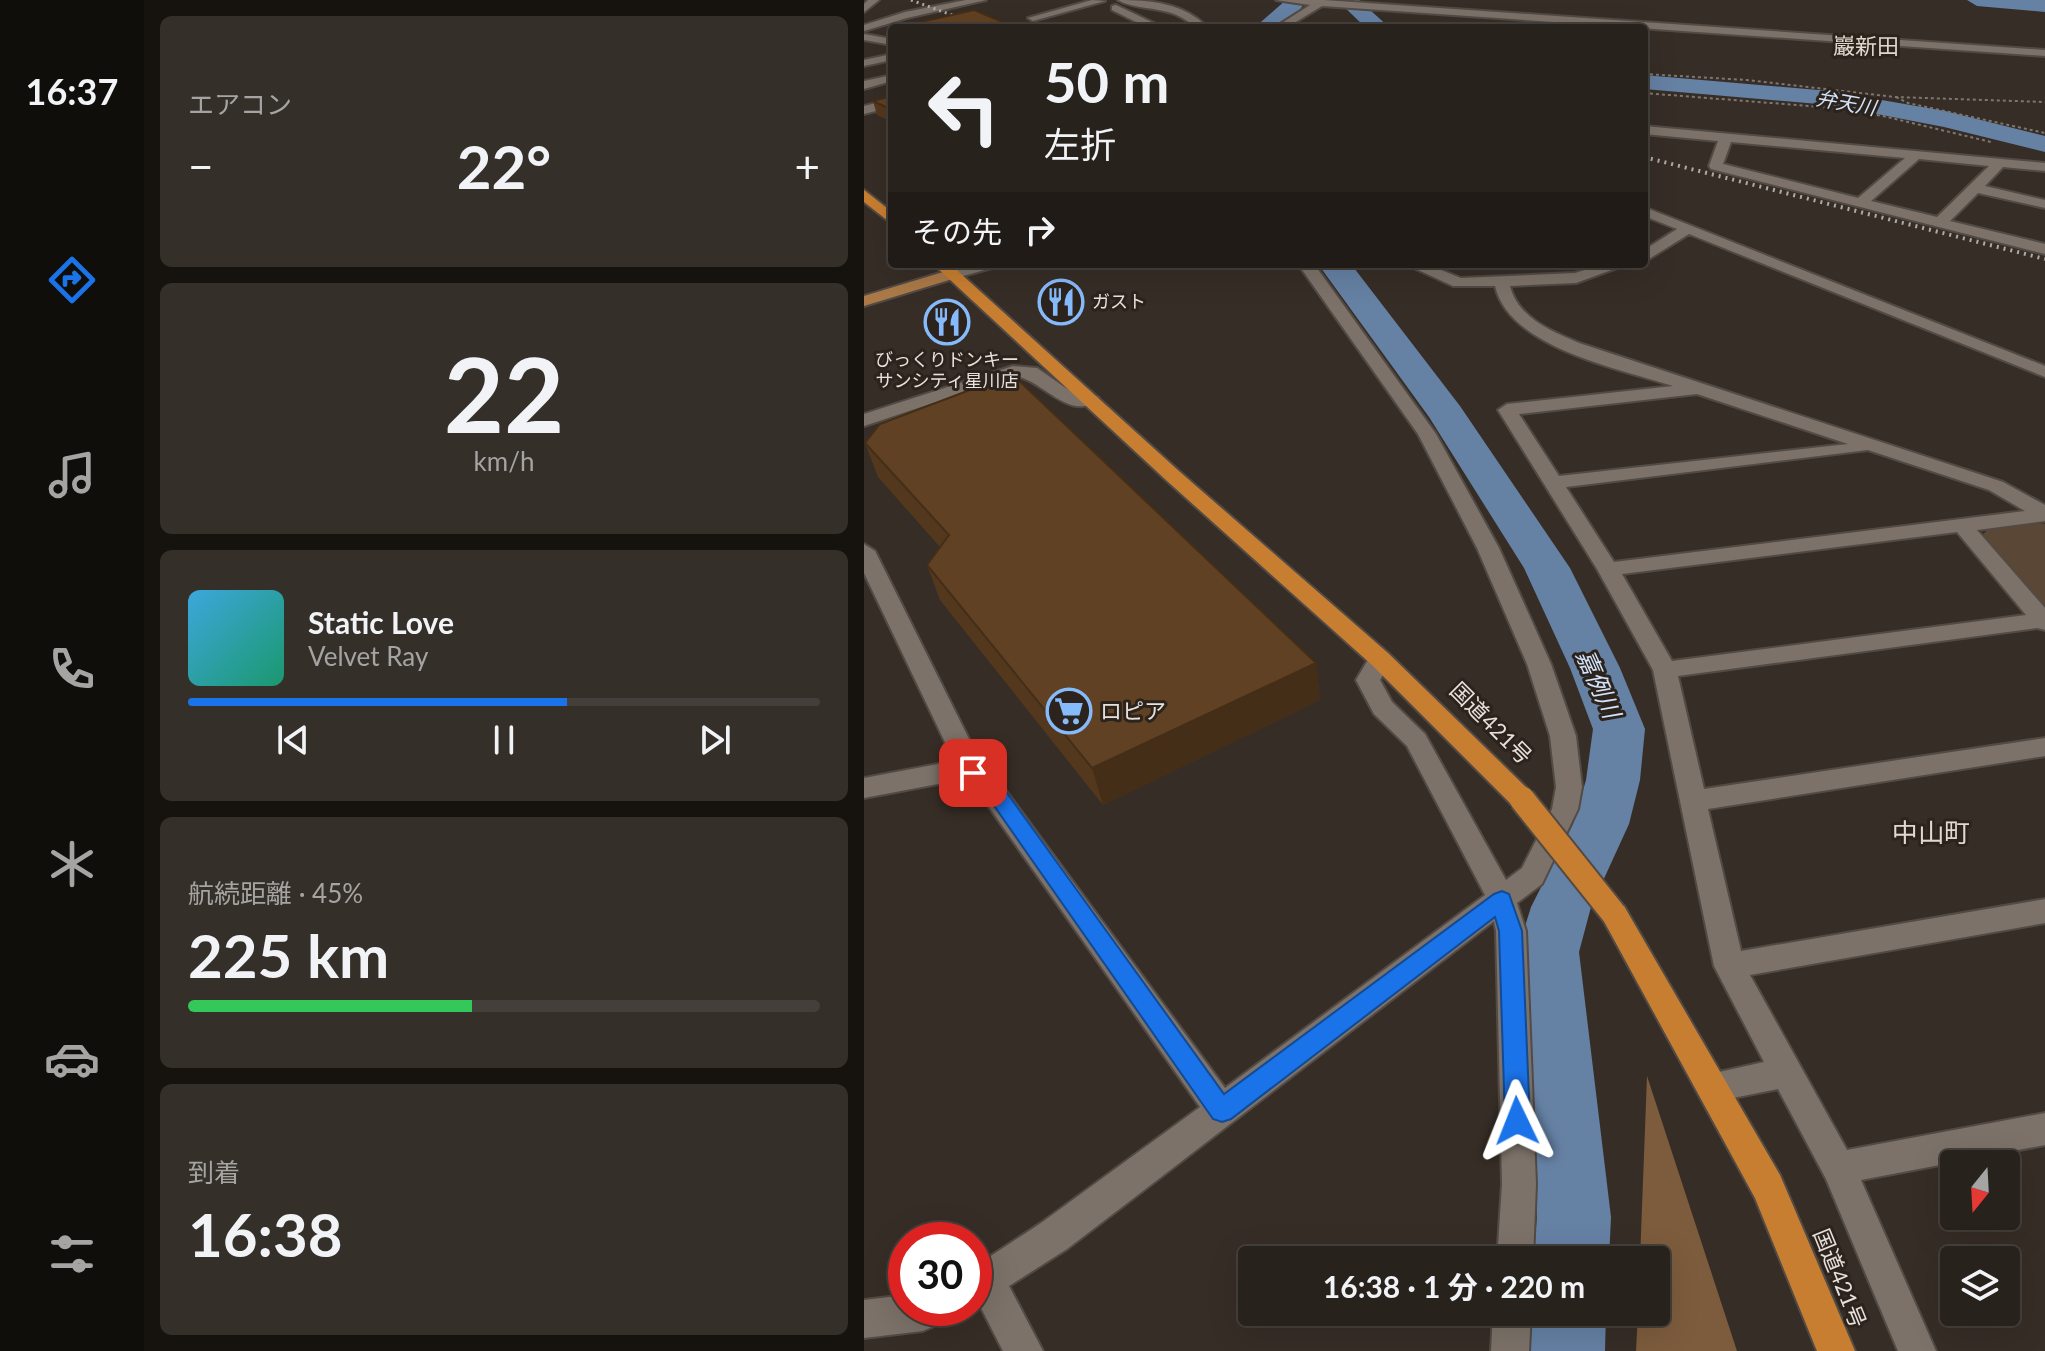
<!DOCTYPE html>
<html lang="ja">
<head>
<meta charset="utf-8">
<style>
  :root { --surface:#28221c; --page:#342f29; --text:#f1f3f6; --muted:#a5a4a3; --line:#443f3b; --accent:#1a73e8 }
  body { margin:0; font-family:Lato,"Noto Sans JP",sans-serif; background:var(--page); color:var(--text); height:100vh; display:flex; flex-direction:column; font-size:30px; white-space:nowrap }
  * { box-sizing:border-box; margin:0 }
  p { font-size:26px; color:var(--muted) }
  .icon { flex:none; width:44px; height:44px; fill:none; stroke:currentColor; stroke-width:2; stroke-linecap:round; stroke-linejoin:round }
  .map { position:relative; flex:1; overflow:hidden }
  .side { display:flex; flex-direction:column; gap:16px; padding:16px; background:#16130f; width:720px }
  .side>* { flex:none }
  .banner { position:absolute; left:24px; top:24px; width:760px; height:244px; border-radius:8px; box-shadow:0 8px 32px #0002,0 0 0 2px var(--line); background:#28221c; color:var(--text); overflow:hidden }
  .needle { width:52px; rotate:198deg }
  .controls { position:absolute; left:1076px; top:1150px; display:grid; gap:16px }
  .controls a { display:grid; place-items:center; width:80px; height:80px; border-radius:8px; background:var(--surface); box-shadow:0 8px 32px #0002,0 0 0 2px var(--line); font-size:40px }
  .speed { position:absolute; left:24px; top:1222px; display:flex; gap:16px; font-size:40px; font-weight:700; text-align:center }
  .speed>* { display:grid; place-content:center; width:104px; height:104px; border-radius:50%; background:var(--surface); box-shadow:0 8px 32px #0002,0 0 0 2px var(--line); line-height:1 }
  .speed .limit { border:12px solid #d22; background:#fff; color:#111 }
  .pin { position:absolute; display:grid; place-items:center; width:68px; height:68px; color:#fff; margin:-34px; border-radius:16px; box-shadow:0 4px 12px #0006 }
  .me { position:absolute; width:88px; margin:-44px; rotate:358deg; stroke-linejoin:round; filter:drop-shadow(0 0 6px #0008) }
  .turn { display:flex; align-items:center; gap:28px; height:168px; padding:0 24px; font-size:36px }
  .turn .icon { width:104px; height:104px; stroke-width:2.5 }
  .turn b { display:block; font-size:56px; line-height:68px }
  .then { display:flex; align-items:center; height:76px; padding:0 24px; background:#0003; gap:16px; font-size:30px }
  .big { font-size:60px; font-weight:700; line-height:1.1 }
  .side .tile { flex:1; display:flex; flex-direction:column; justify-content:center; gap:12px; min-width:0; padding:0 28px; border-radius:12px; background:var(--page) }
  .side .dial { align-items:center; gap:0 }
  .dial b { font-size:104px; line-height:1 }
  .song { display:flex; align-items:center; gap:24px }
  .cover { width:96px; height:96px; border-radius:12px; background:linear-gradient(135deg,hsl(200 70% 55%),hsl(160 70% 35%)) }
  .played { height:8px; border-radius:4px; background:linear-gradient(90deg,var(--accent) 60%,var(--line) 60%) }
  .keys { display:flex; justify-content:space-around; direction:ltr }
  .heat { display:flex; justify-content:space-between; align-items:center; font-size:44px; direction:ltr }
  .charge { height:12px; border-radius:6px; background:linear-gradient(90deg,#34c759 45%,var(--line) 0) }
  .trip { position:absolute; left:374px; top:1246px; width:432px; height:80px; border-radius:8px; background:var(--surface); box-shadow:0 8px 32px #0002,0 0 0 2px var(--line); font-weight:700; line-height:80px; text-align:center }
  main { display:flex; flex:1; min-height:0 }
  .tabs { display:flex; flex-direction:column; width:144px; justify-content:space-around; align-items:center; background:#100e0b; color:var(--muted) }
  .tabs .icon { width:56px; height:56px }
  .tabs .on { color:var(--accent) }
  .tabs b { font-size:36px; color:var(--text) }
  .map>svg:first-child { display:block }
  .green { fill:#5b4735 }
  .forest { fill:#7d5c3d }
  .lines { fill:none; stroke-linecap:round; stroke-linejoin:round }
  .river { fill:#6581a4; fill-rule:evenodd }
  .minor-casing { stroke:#524a44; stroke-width:4 }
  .major-casing { stroke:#524a44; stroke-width:4 }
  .highway-casing { stroke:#524a44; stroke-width:4 }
  .path { stroke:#7e7670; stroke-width:2; stroke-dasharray:3 3; stroke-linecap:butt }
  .minor { fill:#7c7269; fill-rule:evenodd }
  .major { fill:#aa7947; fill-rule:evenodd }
  .highway { fill:#c87e30; fill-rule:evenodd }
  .rail-far1 { stroke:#b1aaa4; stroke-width:3; stroke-dasharray:2 4; stroke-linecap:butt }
  .rail { stroke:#b1aaa4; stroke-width:4; stroke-dasharray:2 5; stroke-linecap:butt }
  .highway-bridge-casing { stroke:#524a44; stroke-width:29; stroke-linecap:butt }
  .highway-bridge { stroke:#c87e30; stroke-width:25 }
  .wall { fill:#53381e }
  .shaded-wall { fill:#442e18 }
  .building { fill:#614123; stroke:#442e18; stroke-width:2 }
  .route { fill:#1a73e8; stroke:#114b97; stroke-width:2 }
  .labels { text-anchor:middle; stroke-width:6; stroke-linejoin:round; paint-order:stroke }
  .far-poi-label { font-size:18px; fill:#e7e1dc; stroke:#2c231c; text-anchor:start }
  .far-water-label { font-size:20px; font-style:italic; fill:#d2e4fb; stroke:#2c231c }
  .far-quarter-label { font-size:22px; fill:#e2d7cd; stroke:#2c231c }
  .poi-label { font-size:22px; fill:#e7e1dc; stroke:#2c231c; text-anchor:start }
  .street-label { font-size:22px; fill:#e7e1dc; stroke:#2c231c }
  .water-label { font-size:24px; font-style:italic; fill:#d2e4fb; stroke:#2c231c }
  .quarter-label { font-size:26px; fill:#e2d7cd; stroke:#2c231c }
</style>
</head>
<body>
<main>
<nav class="tabs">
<b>16:37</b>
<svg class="icon on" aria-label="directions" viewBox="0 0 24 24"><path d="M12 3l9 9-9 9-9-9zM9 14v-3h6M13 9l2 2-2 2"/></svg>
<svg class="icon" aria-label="music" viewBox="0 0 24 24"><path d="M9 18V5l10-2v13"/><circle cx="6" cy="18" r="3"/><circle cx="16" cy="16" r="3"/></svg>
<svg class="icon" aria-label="phone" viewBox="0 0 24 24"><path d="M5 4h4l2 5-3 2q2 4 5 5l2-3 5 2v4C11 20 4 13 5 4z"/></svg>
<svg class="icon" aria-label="climate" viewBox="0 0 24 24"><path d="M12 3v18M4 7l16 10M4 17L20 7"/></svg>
<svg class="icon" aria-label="car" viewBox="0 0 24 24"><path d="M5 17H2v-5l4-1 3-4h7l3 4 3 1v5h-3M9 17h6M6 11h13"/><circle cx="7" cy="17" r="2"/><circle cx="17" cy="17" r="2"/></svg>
<svg class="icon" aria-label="filters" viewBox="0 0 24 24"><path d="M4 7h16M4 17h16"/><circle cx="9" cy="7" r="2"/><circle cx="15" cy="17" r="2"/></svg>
</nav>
<section class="side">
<div class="tile"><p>エアコン</p>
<div class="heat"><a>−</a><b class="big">22°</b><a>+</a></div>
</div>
<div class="tile dial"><b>22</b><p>km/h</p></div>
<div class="tile">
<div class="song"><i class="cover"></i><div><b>Static Love</b><p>Velvet Ray</p></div></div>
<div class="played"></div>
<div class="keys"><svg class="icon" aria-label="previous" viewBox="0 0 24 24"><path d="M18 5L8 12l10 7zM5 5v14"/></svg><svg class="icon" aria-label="pause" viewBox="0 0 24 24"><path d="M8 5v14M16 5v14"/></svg><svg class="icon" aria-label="next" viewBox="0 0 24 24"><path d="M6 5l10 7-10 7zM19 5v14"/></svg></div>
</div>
<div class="tile"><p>航続距離 · 45%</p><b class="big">225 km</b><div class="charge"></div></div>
<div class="tile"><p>到着</p><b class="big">16:38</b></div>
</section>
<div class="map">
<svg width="1181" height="1351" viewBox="0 0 1181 1351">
  <rect width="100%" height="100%" fill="#362d26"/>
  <path class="green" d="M1169 523 1181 524V614L1117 537 1123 530Z"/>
  <path class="forest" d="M783 1076 873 1351H772L774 1312H792V1260H776Z"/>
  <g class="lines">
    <path class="river" d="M422 0H443C426 24 419 28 390 28Z
      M473 0H495L526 28H502Z
      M1103 0H1181V12L1113 6Z
      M780 75 966 91 1081 111 1181 136V152L1080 127 966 105 780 89Z
      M454 264H487L596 406 706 568 756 668 781 729 776 780 765 824 727 907 715 952 747 1217 745 1260H669L673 1217 653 952 667 907 709 824 722 780 729 729 706 668 660 568 565 417Z
      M664 1312H742L741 1351H661Z"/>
    <g class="minor-casing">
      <path id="minor" d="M4 0H15L0 12V4Z
        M102 0H122L43 18 0 31V25L41 12Z
        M228 0 241 1 169 21 164 18Z
        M254 0C286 0 321 3 344 28 330 28 323 19 310 14 292 7 269 9 254 0Z
        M412 0H460L1181 50V56L458 6 422 28H410L446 5Z
        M252 5 296 26 297 28H284L248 10V6Z
        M0 34 28 39V45L0 40Z
        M28 54V60L0 66V60Z
        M28 75V81L0 89V81Z
        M28 99V107L0 114V106Z
        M780 126 1181 163V171L1139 167 1121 186 1181 200V208L1114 193 1086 221 1181 244V254L847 169 845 166 854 141 780 134ZM867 142 1041 158 994 198 859 164ZM1055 159 1125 166 1073 217 1007 201Z
        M780 207 1181 366V377L825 234 780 262V250L813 229 780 216Z
        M108 264H134L131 267 89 279 81 274Z
        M434 264H450L572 434 635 548 687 664 712 736 718 787 714 809 678 884 653 903 662 931 672 1184 669 1260H633L638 1184 632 931 630 921 275 1194 203 1249 145 1286 179 1351H139L115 1304 110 1306V1267L177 1223 336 1107 113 790 95 780 0 798V778L90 761 0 573V544L11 551 119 767 131 776 361 1088 621 895 543 746 510 714 492 680 508 653H524L528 659 516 680 528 702 561 734 642 880 658 868 688 809 692 787 686 736 663 664 613 548 554 434Z
        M541 264H562L597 278 711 273 740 264H764L712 283 646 286C654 318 687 331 715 343L1139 482 1181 505V521L1113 530 1181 608V630L1173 628 814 676 840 789 1181 738V756L844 809 877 951 1181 899V923L886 975 983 1150 1181 1113V1145L997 1180 1072 1351H1034L962 1179 914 1089 849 1102 837 1098 833 1087 837 1076 900 1062 850 966 789 670 733 569 634 410 643 404 809 386C757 369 645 348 631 286H589ZM833 394 984 444 695 476 655 414ZM1004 450 1125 490 1161 511 750 562 702 487ZM1093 532 1162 615 808 661 758 574Z
        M149 366 173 368 212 395 226 393 235 398C207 425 178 378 150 376L0 426V414Z
        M42 1295V1308H87L81 1321 59 1331 0 1338V1300Z
        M629 1312H667L665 1351H627Z"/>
    </g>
    <g class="major-casing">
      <path id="major" d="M89 269 95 271V277L0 306V296Z"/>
    </g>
    <g class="highway-casing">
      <path id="highway" d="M0 190 28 212V224L0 202Z
        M69 264H86L316 472 524 653 667 792 671 799 667 806 658 809 649 806 508 665 302 480Z
        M750 902 760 906 916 1175 991 1351H953L891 1198 736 914 740 906Z"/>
    </g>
    <path class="path" d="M780 74 883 80 1031 97 1181 102
      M780 93 958 107 1019 116 1127 142
      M1032 97 1044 103 1181 133"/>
    <use href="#minor" class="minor"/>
    <use href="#major" class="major"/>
    <use href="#highway" class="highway"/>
    <path class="rail-far1" d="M47 0 123 28"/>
    <path class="rail" d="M780 157 1181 259"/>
    <g class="highway-bridge-casing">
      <path id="highway-bridge" d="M658 799 750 914"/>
    </g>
    <use href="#highway-bridge" class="highway-bridge"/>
  </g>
  <path class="wall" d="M28 96V122L13 115 9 101Z
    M1 443 452 663 456 700 239 805 76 600 63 565 76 547 14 477Z"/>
  <path class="shaded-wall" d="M452 663 456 700 239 805 228 768Z"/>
  <path class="building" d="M110 10 153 28H57L48 24Z
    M28 96V110L9 101Z
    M148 374 452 663 228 768 63 565 85 535 1 443 16 424Z"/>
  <path class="route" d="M109 765 116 767 140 789 360 1094 630 894 638 891 645 894 658 931 666 1121 662 1129 653 1133 644 1129 641 1121 635 931 631 917 367 1119 358 1122 349 1119 126 800 99 773 102 767Z"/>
  <defs>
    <g id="restaurant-ring" transform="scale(2.3)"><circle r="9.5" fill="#2c231c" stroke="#86bbfb" stroke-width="1.5"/><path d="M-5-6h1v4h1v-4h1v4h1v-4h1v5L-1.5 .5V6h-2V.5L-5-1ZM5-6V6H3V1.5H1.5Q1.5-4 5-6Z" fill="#86bbfb"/></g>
    <g id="supermarket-ring" transform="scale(2.3)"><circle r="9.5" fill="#2c231c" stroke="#86bbfb" stroke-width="1.5"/><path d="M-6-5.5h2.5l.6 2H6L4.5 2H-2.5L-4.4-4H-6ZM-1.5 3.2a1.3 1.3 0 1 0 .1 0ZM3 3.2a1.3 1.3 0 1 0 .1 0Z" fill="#86bbfb"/></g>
  </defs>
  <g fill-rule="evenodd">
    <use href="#restaurant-ring" x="197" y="302"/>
    <use href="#restaurant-ring" x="83" y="322"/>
    <use href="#supermarket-ring" x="205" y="711"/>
  </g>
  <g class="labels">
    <g class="far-poi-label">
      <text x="228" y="308">ガスト</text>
      <text x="83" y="366" text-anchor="middle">びっくりドンキー<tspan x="83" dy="21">サンシティ星川店</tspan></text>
    </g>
    <g class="far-water-label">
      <text transform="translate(982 103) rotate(10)" y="7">弁天川</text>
    </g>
    <g class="far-quarter-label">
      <text x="1002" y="54">巖新田</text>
    </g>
    <g class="poi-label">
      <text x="236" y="719">ロピア</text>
    </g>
    <g class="street-label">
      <text transform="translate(627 723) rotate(45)" y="8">国道421号</text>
      <text transform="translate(976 1278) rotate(68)" y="8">国道421号</text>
    </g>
    <g class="water-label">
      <text transform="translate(734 684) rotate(66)" y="8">嘉例川</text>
    </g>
    <g class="quarter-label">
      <text x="1067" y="842">中山町</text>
    </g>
  </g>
</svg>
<div class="controls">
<a><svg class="needle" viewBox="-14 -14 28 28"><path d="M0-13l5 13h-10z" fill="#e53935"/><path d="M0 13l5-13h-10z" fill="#a5a4a3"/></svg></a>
<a><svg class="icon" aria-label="layers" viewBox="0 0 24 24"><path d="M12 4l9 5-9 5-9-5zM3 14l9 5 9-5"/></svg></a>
</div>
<div class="speed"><div class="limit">30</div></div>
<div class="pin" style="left:109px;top:773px;background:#d93025"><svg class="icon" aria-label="arrive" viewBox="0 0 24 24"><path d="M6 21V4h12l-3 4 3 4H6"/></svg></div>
<svg class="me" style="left:653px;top:1121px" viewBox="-20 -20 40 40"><path d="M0-17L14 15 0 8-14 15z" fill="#1a73e8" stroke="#fff" stroke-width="4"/></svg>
<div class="trip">16:38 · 1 分 · 220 m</div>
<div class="banner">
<div class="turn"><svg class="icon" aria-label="left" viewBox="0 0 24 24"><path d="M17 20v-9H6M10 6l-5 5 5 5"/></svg><div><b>50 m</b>左折</div></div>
<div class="then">その先<svg class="icon" aria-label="right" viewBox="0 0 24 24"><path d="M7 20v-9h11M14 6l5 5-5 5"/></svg></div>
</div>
</div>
</main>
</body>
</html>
